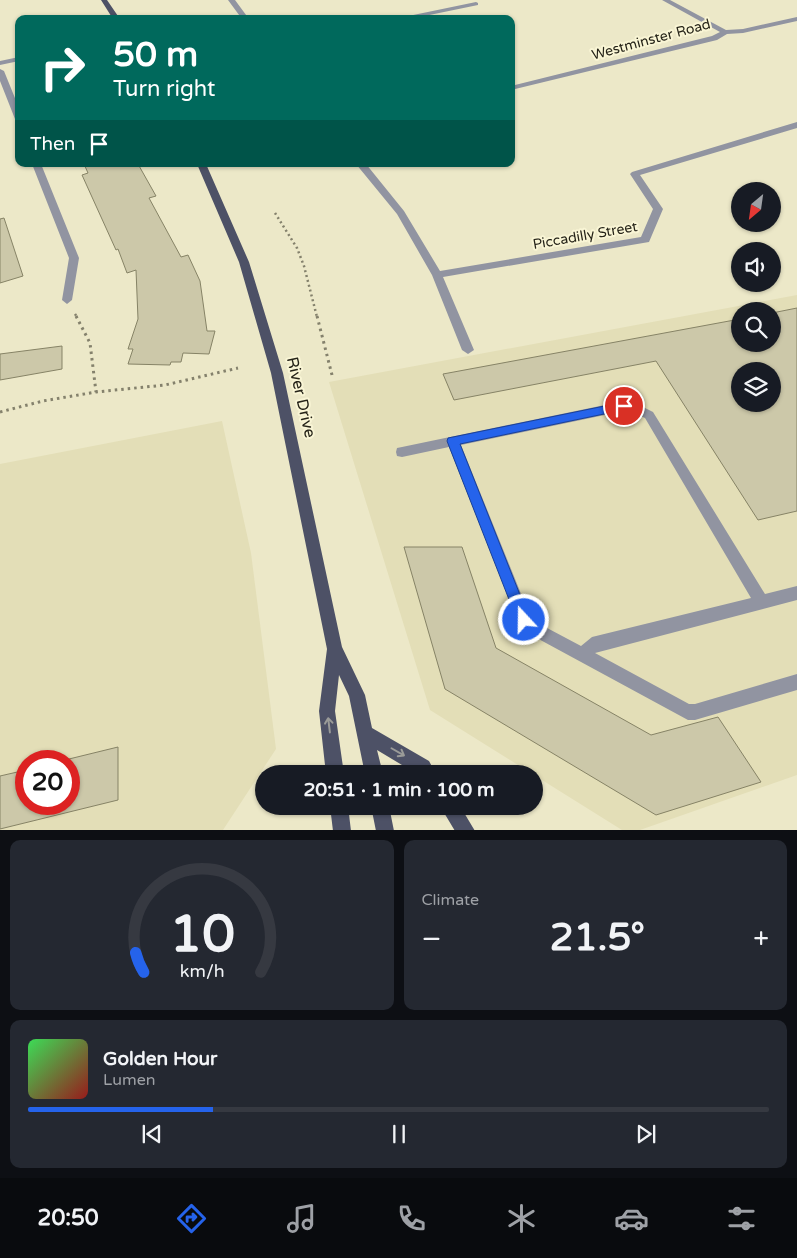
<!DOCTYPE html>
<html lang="en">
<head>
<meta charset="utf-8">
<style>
  :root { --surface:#171b24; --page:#242831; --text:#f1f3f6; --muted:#9ea1a6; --line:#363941; --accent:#2563eb }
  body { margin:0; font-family:"Varela Round",sans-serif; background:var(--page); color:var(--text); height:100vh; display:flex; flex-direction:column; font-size:19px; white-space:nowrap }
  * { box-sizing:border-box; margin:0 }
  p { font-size:16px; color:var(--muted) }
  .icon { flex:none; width:28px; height:28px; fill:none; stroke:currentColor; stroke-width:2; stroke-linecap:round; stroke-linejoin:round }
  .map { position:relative; height:830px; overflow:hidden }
  .sheet { display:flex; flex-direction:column; gap:10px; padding:10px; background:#0d0f14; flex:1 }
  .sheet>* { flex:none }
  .hud { position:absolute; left:15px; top:15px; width:500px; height:152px; border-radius:10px; box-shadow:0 1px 4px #0004; background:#00695c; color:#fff; overflow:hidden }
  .needle { width:32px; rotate:209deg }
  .fabs { position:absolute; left:731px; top:182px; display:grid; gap:10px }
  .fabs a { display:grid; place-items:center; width:50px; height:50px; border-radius:50%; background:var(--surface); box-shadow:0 1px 4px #0004; font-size:25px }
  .speed { position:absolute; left:15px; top:750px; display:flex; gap:10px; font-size:25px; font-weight:700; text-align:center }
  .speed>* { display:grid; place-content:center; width:65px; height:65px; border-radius:50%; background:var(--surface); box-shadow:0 1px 4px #0004; line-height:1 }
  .speed .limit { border:8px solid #d22; background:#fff; color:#111 }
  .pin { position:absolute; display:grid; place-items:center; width:42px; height:42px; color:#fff; margin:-21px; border:2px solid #fff; border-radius:50%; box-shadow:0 1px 5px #0007 }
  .me { position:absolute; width:55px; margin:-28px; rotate:339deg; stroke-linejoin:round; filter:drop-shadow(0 0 4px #0008) }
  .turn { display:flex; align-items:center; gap:18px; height:105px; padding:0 15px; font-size:22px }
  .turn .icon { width:65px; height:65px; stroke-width:2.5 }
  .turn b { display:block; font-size:35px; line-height:42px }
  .then { display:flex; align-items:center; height:48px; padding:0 15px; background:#0003; gap:10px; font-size:19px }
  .big { font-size:38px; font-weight:800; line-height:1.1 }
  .sheet .tile { flex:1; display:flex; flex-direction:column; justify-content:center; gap:8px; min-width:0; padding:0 18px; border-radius:10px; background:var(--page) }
  .sheet .dial { align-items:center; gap:0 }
  .dial svg { height:130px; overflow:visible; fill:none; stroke:var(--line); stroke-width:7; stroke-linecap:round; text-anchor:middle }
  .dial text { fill:var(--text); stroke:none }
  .song { display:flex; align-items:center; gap:15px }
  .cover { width:60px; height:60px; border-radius:8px; background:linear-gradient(135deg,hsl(130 70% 55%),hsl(0 70% 35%)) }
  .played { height:5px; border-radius:2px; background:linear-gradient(90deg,var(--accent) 25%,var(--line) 25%) }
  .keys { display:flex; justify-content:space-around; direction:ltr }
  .heat { display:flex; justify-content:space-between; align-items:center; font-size:28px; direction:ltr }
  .sheet .tiles { flex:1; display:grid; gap:10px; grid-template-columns:1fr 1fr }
  .tile:last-child { grid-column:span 2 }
  .trip { position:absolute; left:255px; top:765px; width:288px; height:50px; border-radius:25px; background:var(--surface); box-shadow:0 1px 4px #0004; font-weight:800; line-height:50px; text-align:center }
  .menu { display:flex; height:80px; justify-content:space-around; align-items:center; background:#090b0e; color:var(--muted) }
  .menu .icon { width:35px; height:35px }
  .menu .active { color:var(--accent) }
  .menu b { font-size:22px; color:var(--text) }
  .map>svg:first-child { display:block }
  .built { fill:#e3deb7; fill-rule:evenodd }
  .building { fill:#ccc8a9; stroke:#868366; fill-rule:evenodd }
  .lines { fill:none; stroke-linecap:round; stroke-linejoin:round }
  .path-far1 { stroke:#84816c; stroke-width:2.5; stroke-dasharray:2 3; stroke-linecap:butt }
  .path { stroke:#84816c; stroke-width:3; stroke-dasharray:2.5 4; stroke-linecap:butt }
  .minor { fill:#9194a1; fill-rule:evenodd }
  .major { fill:#4d5166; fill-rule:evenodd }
  .oneway { stroke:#9a9b98 }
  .route { fill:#2563eb; stroke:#184099 }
  .labels { text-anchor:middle; stroke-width:4; stroke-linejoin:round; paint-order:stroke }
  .far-street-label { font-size:14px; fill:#252318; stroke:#f9f5d5 }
  .street-label { font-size:16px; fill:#252318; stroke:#f9f5d5 }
</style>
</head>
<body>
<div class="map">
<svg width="797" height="831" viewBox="0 0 797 831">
  <rect width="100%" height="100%" fill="#ece8c8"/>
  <path class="built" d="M797 295V775L640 830H622L430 710 329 382ZM740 311H772V344H740ZM740 371H772V404H740Z
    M222 421 251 553 276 749 223 830 0 831V464ZM26 761H69V804H26Z"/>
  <path class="building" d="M84 164H138L156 196 149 198 181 257 188 255 200 281 207 331H215L209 354 183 353 181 362H171L170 365 128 364 133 349H128L138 319 136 270 127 273 118 249 116 250 82 175 88 173Z
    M4 218 23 276 0 283V219Z
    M797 308V511L758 520 656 361 454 400 443 374 740 319V344H772V313ZM740 371H772V404H740Z
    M62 346V369L0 380V354Z
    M404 547H462L496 648 651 735 718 717 761 782 656 815 445 689Z
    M118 747V800L0 829V776L26 770V804H69V759Z"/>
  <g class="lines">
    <path class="path-far1" d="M275 213 297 248 304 266 317 317
      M75 314 77 317"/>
    <path class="path" d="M76 316 90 343 96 392
      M317 316 332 375
      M0 412 43 401 96 392 165 385 238 368"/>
    <path class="minor" d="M228 0H235L249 19H242Z
      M662 0H670L726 30 743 29 797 17V21L743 33 727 34 717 40 511 90V86L712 36 720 32Z
      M476 2 478 3V5L410 19H394Z
      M19 57V61L0 65V61Z
      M0 69 4 71 19 108V121L15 119 0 81Z
      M797 122V128L640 175 663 209 649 242 443 277 474 350 468 354 462 350 432 275 397 214 356 164H366L404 211 440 271 641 237 653 209 630 174 632 172Z
      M32 164H41L79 258 72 300 67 304 62 300 69 258Z
      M624 401 637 404 653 412 765 594 797 586V600L595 653 689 704H695L797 674V690L695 720H688L522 630 449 447 402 457 397 456 396 452 397 448 402 447ZM624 411 631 412 645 418 751 598 592 637 581 646 532 620 530 616 461 445Z"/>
    <path class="major" d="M101 0H107L120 19H113Z
      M197 164H206L249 262 283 373 342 647 365 695 372 728 429 761 436 774H417L377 750 383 774H365L349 696 339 675 335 711 344 774H326L319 711 327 649 271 373 239 262Z
      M330 806H348L351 831H333Z
      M371 806H389L394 831H376Z
      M440 806H460L475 831H455Z"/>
  </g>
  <defs><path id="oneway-shaft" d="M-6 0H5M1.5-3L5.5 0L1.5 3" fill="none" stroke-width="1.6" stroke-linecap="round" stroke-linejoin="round" transform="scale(1.25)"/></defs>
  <g class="oneway">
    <use href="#oneway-shaft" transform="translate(329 725) rotate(-97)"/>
    <use href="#oneway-shaft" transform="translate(398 752) rotate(30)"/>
  </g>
  <path class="route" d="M624 402 628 403 630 406 628 409 460 444 530 620 528 625 524 627 519 625 447 441 448 438 453 437Z"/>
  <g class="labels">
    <g class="far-street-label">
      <text transform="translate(651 39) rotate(-15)" y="5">Westminster Road</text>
      <text transform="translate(585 235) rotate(-10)" y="5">Piccadilly Street</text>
    </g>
    <g class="street-label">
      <text transform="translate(302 397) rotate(77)" y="6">River Drive</text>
    </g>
  </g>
</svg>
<div class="fabs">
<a><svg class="needle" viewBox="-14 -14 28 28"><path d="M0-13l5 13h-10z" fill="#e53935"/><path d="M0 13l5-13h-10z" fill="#9ea1a6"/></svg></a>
<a><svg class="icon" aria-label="sound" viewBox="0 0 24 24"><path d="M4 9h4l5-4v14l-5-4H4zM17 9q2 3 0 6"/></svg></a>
<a><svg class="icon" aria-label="search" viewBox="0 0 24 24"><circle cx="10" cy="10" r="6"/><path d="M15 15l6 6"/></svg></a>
<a><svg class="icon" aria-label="layers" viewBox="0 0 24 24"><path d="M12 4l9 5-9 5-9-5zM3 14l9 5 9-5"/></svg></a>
</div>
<div class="speed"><div class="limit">20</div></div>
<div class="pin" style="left:624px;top:406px;background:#d93025"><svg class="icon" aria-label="arrive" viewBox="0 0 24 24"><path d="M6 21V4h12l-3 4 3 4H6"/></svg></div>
<svg class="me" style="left:524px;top:620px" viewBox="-20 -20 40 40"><circle r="17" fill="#2563eb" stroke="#fff" stroke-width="3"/><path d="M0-11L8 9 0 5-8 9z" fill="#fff"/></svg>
<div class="trip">20:51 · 1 min · 100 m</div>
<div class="hud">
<div class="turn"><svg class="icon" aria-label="right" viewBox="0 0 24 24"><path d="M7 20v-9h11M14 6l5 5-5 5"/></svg><div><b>50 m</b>Turn right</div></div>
<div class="then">Then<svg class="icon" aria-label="arrive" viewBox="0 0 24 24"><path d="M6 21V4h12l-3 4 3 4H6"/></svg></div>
</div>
</div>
<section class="sheet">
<div class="tiles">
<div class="tile dial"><svg viewBox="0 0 100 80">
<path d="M14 69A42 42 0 1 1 86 69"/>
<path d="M14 69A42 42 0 0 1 9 57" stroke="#2563eb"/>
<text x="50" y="56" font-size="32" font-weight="700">10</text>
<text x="50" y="72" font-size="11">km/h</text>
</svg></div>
<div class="tile"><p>Climate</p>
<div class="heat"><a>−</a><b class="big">21.5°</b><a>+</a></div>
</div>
<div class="tile">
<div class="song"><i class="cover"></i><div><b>Golden Hour</b><p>Lumen</p></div></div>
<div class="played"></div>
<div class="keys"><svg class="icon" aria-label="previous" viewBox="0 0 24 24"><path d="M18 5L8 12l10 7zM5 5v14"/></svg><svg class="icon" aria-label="pause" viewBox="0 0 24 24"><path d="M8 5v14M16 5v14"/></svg><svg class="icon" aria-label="next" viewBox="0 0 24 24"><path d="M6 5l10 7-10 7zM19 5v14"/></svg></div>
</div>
</div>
</section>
<nav class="menu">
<b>20:50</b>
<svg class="icon active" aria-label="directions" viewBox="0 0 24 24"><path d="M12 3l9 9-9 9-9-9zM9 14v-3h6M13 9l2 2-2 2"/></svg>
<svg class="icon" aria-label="music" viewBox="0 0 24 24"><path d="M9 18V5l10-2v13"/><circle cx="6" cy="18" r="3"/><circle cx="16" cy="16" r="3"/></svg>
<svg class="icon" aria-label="phone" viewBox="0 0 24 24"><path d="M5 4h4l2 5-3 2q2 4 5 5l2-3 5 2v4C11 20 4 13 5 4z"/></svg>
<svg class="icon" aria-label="climate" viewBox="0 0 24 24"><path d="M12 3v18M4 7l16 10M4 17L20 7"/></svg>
<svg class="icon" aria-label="car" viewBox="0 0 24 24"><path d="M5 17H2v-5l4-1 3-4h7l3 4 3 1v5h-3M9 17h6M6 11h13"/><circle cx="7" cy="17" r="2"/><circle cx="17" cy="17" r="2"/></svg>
<svg class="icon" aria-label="filters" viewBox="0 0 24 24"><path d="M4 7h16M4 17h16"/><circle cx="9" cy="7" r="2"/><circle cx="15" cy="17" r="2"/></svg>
</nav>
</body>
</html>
